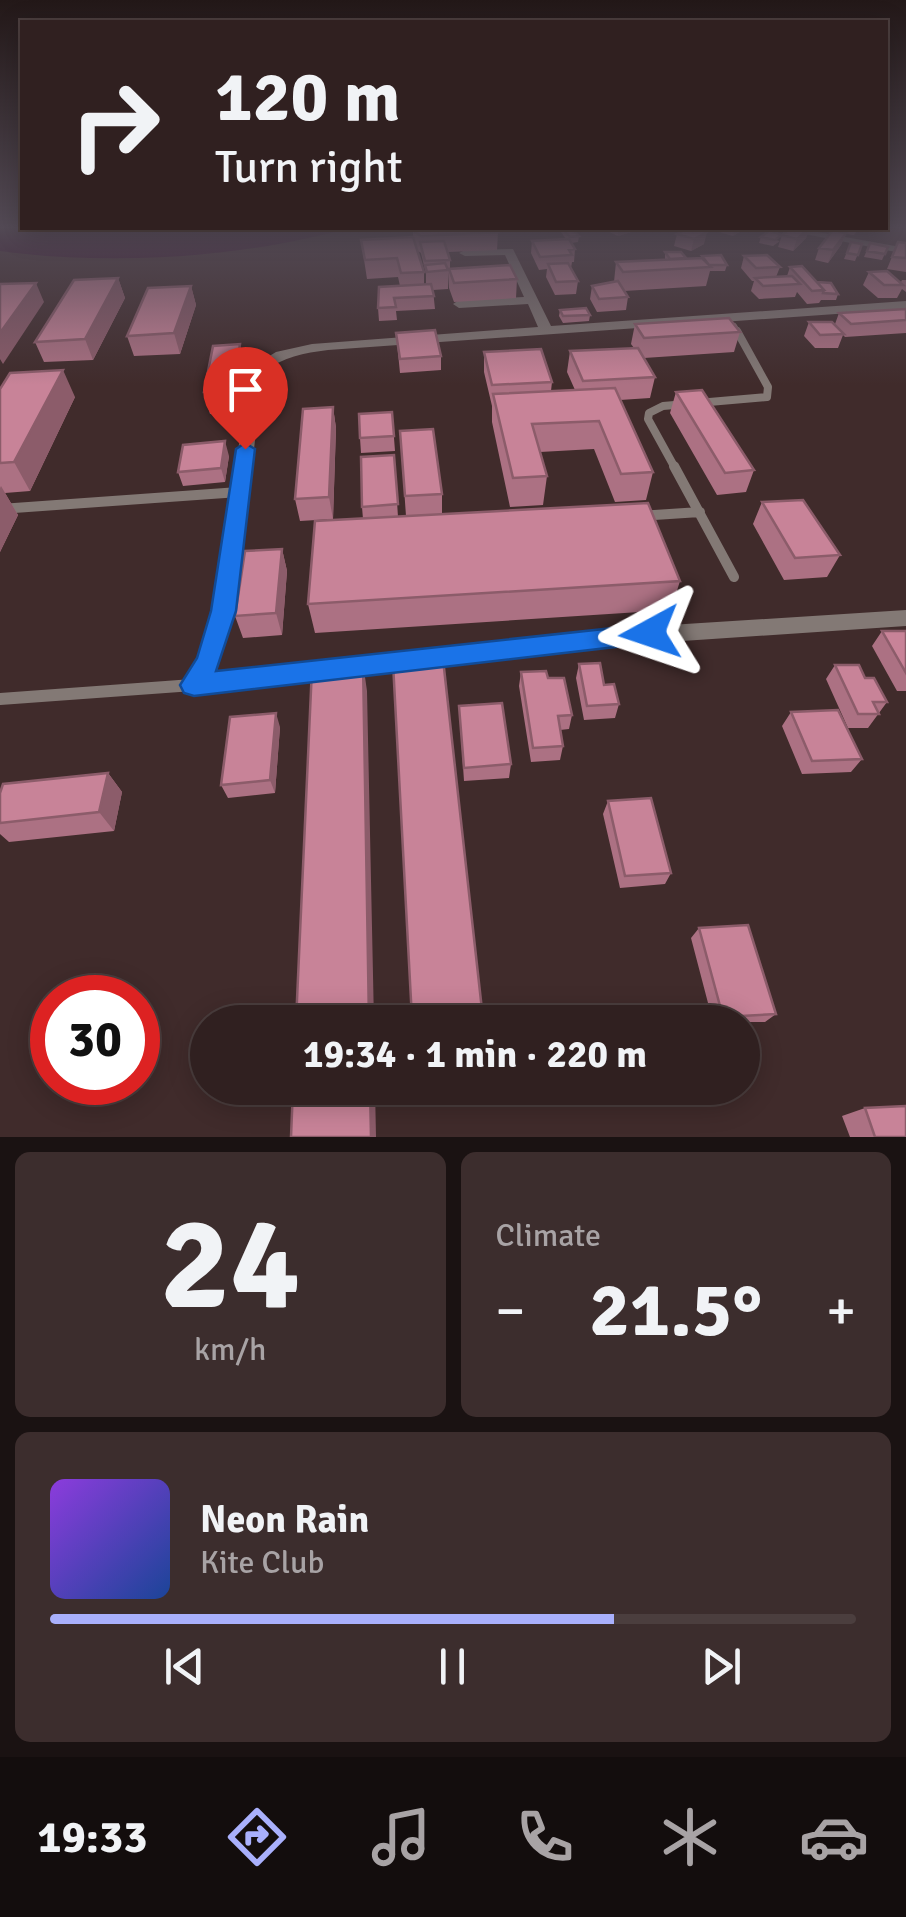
<!DOCTYPE html>
<html lang="en">
<head>
<meta charset="utf-8">
<style>
  :root { --surface:#302020; --page:#3c2d2d; --text:#f1f3f6; --muted:#a8a3a5; --line:#4b3e3e; --accent:#a9b0fc }
  body { margin:0; font-family:Signika,sans-serif; background:var(--page); color:var(--text); height:100vh; display:flex; flex-direction:column; font-size:38px; white-space:nowrap }
  * { box-sizing:border-box; margin:0 }
  p { font-size:32px; color:var(--muted) }
  .icon { flex:none; width:55px; height:55px; fill:none; stroke:currentColor; stroke-width:2; stroke-linecap:round; stroke-linejoin:round }
  .map { position:relative; height:1137px; overflow:hidden }
  .sheet { display:flex; flex-direction:column; gap:15px; padding:15px; background:#1a1212; flex:1 }
  .sheet>* { flex:none }
  .banner { position:absolute; left:20px; top:20px; width:868px; height:210px; border-radius:0px; box-shadow:0 5px 25px #0003,0 0 0 2px var(--line); background:#302020; color:var(--text); overflow:hidden }
  .speed { position:absolute; left:30px; top:975px; display:flex; gap:20px; font-size:50px; font-weight:700; text-align:center }
  .speed>* { display:grid; place-content:center; width:130px; height:130px; border-radius:50%; background:var(--surface); box-shadow:0 5px 25px #0003,0 0 0 2px var(--line); line-height:1 }
  .speed .limit { border:15px solid #d22; background:#fff; color:#111 }
  .pin { position:absolute; display:grid; place-items:center; width:85px; height:85px; color:#fff; margin:-102px -42px; border-radius:50% 50% 50% 0; rotate:-45deg; box-shadow:0 0 10px #0007 }
  .pin .icon { rotate:45deg }
  .me { position:absolute; width:110px; margin:-55px; rotate:265deg; stroke-linejoin:round; filter:drop-shadow(0 0 8px #0008) }
  .turn { display:flex; align-items:center; gap:35px; height:210px; padding:0 30px; font-size:45px }
  .turn .icon { width:130px; height:130px; stroke-width:2.5 }
  .turn b { display:block; font-size:70px; line-height:85px }
  .big { font-size:75px; font-weight:700; line-height:1.1 }
  .sheet .tile { flex:1; display:flex; flex-direction:column; justify-content:center; gap:15px; min-width:0; padding:0 35px; border-radius:15px; background:var(--page) }
  .sheet .dial { align-items:center; gap:0 }
  .dial b { font-size:130px; line-height:1 }
  .song { display:flex; align-items:center; gap:30px }
  .cover { width:120px; height:120px; border-radius:15px; background:linear-gradient(135deg,hsl(270 70% 55%),hsl(220 70% 35%)) }
  .played { height:10px; border-radius:5px; background:linear-gradient(90deg,var(--accent) 70%,var(--line) 70%) }
  .keys { display:flex; justify-content:space-around; direction:ltr }
  .heat { display:flex; justify-content:space-between; align-items:center; font-size:55px; direction:ltr }
  .sheet .tiles { flex:1; display:grid; gap:15px; grid-template-columns:1fr 1fr }
  .tile:last-child { grid-column:span 2 }
  .trip { position:absolute; left:190px; top:1005px; width:570px; height:100px; border-radius:50px; background:var(--surface); box-shadow:0 5px 25px #0003,0 0 0 2px var(--line); font-weight:700; line-height:100px; text-align:center }
  .tab-bar { display:flex; height:160px; justify-content:space-around; align-items:center; background:#130d0d; color:var(--muted) }
  .tab-bar .icon { width:70px; height:70px }
  .tab-bar .on { color:var(--accent) }
  .tab-bar b { font-size:45px; color:var(--text) }
  .map>svg:first-child { display:block }
  .water { fill:#2f0023 }
  .lines { fill:none; stroke-linecap:round; stroke-linejoin:round }
  .service-far3 { stroke:#837975; stroke-width:6 }
  .service-far2 { stroke:#837975; stroke-width:8 }
  .service-far1 { stroke:#837975; stroke-width:10 }
  .service { stroke:#837975; stroke-width:12 }
  .minor { fill:#837975; fill-rule:evenodd }
  .wall { fill:#ac7183; fill-rule:evenodd }
  .shaded-wall { fill:#8c5c6a }
  .building { fill:#c88398; stroke:#8c5c6a; stroke-width:2.5 }
  .route { fill:#1a73e8; stroke:#114b97; stroke-width:2.5 }
</style>
</head>
<body>
<div class="map">
<svg width="906" height="1137" viewBox="0 0 906 1137">
  <rect width="100%" height="100%" fill="#402b2b"/>
  <path class="water" d="M0 226 22 228H349C243 258 109 266 0 251Z"/>
  <g class="lines">
    <path class="service-far3" d="M734 326 738 333"/>
    <path class="service-far2" d="M675 468 648 419 649 413 663 406 767 397 768 387 737 331"/>
    <path class="service-far1" d="M674 466 734 577
      M0 509 239 492
      M639 516 700 512"/>
    <path class="service" d="M0 699 193 685"/>
    <path class="minor" d="M775 228H795L906 248V254Z
      M513 249 551 326 906 301V309L328 350C304 353 283 357 263 372L235 611 214 673 638 627 906 610V626L638 644 194 695 186 692 182 685 199 658 213 611 251 367 276 352 312 344 538 327 528 304 459 308 453 304 459 300 524 297 505 255 465 256 459 253 465 250Z"/>
  </g>
  <path class="wall" d="M413 228H496L498 232 497 250 448 252 450 260V269L517 279 516 298 454 302 449 288 448 272V289L433 290 435 309 396 311 397 320 379 321 378 308 400 286 398 277 367 279 361 240 413 237ZM418 251 421 253 426 274V284H424V272Z
    M558 228H571L579 236 578 242 571 243 575 249 574 262H572L571 268 578 281 576 294 555 295 546 277 547 269 539 270 531 253 532 241 566 239Z
    M605 228H631V232L618 236 605 230Z
    M689 228 704 244 691 251 674 246 677 234Z
    M713 228H746L733 236 712 230Z
    M791 228H810L806 238 793 251 778 247 782 235Z
    M837 228H859L854 235 846 234 841 245 828 263 815 260 819 248Z
    M761 237 780 241 773 246 759 243Z
    M851 242 862 244 855 261 844 259Z
    M898 242 906 243V272L887 269Z
    M870 243 888 247 882 260 864 257Z
    M665 252 686 258H701L702 256 727 265 725 271H710L706 286 624 291 628 297 626 310 597 312 590 299 592 286 614 282 616 262 665 259Z
    M744 256 780 267 776 277 787 276 790 267 838 294 836 300H821L819 303 807 304 797 292 795 297 759 299 751 291 754 281H752L741 268Z
    M869 272 901 282 902 280H906V292L902 289 897 298H878L863 285Z
    M118 278 125 298 93 360 44 362 35 342Z
    M191 286 196 305 180 354 134 356 127 336Z
    M906 309V333L845 337 843 335 838 348H815L804 336 809 322 835 324 839 313Z
    M560 310 590 315 589 321 563 323 559 316Z
    M635 324 740 332 734 352 644 358 655 377 650 398 620 400 653 472 646 500 615 502 594 449 540 452 547 476 543 505 510 507 492 422V406L484 372V352L552 382 551 391 575 390 567 372 570 351 634 348 631 344Z
    M396 333 441 356V370L400 373Z
    M240 344 245 364 238 412 210 414 204 392Z
    M0 389 75 397 30 491 5 493 18 515 0 552Z
    M676 392 754 470 746 492 717 495 670 413Z
    M333 407 336 428 333 519 300 521 295 499Z
    M392 412 395 451 361 453 360 438Z
    M400 431 442 494V514L680 581 671 610 315 633 308 604 363 519 362 507 394 455 398 517 406 516Z
    M229 456 225 482 183 486 178 472Z
    M762 502 840 555 827 577 784 580 753 524Z
    M282 549 287 571 282 635 243 638 235 616Z
    M882 631H906V691H897L872 646Z
    M393 663 482 1010 481 1022H413Z
    M579 664 604 685 619 704 615 718 584 720 576 678Z
    M835 665 865 678 887 702 868 728H848L826 679Z
    M521 672 548 678 572 715 569 729 560 730 563 746 560 760 531 762 519 686Z
    M459 706 511 764 509 778 464 781Z
    M791 712 862 759 851 772 802 774 782 726Z
    M280 727 275 793 228 798 221 785Z
    M108 773 122 792 114 831 9 842 0 834V793Z
    M608 801 671 873 665 884 620 888 603 814Z
    M699 928 776 1014 765 1022H713L691 938Z
    M865 1108 906 1137H850L842 1116Z"/>
  <path class="shaded-wall" d="M627 228H631V232L618 236V230Z
    M735 228H746L733 236Z
    M809 228 806 238 793 251 797 239Z
    M707 232 704 244 691 251 694 239Z
    M846 233 841 245 828 263 833 250Z
    M118 278 125 298 93 360 85 339Z
    M36 283 44 302 3 364 0 359V333Z
    M191 286 196 305 180 354 174 333Z
    M240 344 245 364 238 412 233 390Z
    M63 370 75 397 30 491 14 462Z
    M333 407 336 428 333 519 329 497Z
    M225 441 229 456 225 482 221 468Z
    M1 486 18 515 0 552V488Z
    M282 549 287 571 282 635 276 613Z
    M363 663 367 691 374 1022H369Z
    M276 713 280 727 275 793 270 780Z
    M108 773 122 792 114 831 99 812Z
    M370 1088H375L376 1137H371Z"/>
  <path class="building" d="M414 228H496L498 232 421 236 415 232Z
    M562 228H571L579 236 570 237Z
    M689 228H692L707 232 694 239 677 234Z
    M791 228H809L797 239 782 235Z
    M770 230 781 235 775 240 761 237Z
    M833 230 846 233 833 250 819 248Z
    M413 237 424 272 401 273 397 258 365 260 361 240Z
    M569 239 575 249 569 250 572 255 540 257 532 241Z
    M444 241 450 260 425 261 420 242Z
    M851 242 862 244 858 255 847 253Z
    M898 242 906 243V258L892 257Z
    M870 243 888 247 885 254 867 251Z
    M665 252H681L686 258 670 259Z
    M721 255 727 265H709L702 256Z
    M767 255 780 267 756 268 744 256Z
    M702 258 711 267 623 272 616 262Z
    M445 263 448 270 427 272 425 265Z
    M568 263 578 281 556 282 548 264Z
    M510 265 517 279 454 283 449 269Z
    M802 266 824 290 812 291 790 267Z
    M887 271 903 285H884L869 272Z
    M792 276 800 284 763 286 755 278Z
    M118 278 85 339 35 342 74 280Z
    M618 281 628 297 599 299 592 286Z
    M817 282 831 283 838 294 823 293 824 290Z
    M36 283 0 333V284Z
    M431 284 434 296 394 298 396 307 378 308 379 287Z
    M191 286 174 333 127 336 148 288Z
    M586 308 590 315 563 316 560 310Z
    M906 309V320L851 324 839 313Z
    M729 318 740 332 644 338 635 324Z
    M809 322H832L844 334 820 335Z
    M435 330 441 356 400 359 396 333Z
    M240 344 233 390 204 392 213 346Z
    M638 348 655 377 583 381 570 351Z
    M541 349 552 382 492 385 484 352Z
    M63 370 14 462 0 463V389L10 373Z
    M615 388 653 472 621 474 599 421 532 424 547 476 513 478 493 394Z
    M702 390 754 470 725 473 676 392Z
    M333 407 329 497 295 499 303 409Z
    M392 412 394 436 360 438 359 414Z
    M433 429 442 494 405 496 400 431Z
    M225 441 221 468 178 472 183 445Z
    M394 455 398 504 362 507 361 457Z
    M803 500 840 555 795 558 762 502Z
    M648 503 680 581 308 604 315 521Z
    M282 549 276 613 235 616 245 551Z
    M882 631H906V673Z
    M443 659 482 1010 412 1019 393 663Z
    M363 663 369 1022H296L312 668Z
    M600 663 604 685 614 684 619 704 587 706 579 664Z
    M835 665H859L865 678H874L887 702H873L879 714H858Z
    M546 671 548 678H564L572 715 558 716 563 746 533 748 521 672Z
    M502 703 511 764 464 768 459 706Z
    M838 710 862 759 812 761 791 712Z
    M276 713 270 780 221 785 230 717Z
    M108 773 99 812 0 823V793L3 784Z
    M651 798 671 873 625 876 608 801Z
    M748 925 776 1014 723 1017 699 928Z
    M293 1088H370L371 1137H291Z
    M906 1106V1137H875L865 1108Z"/>
  <linearGradient id="sky" x2="0" y2="1"><stop stop-color="#231818"/><stop offset="0.59" stop-color="#534a55"/><stop offset="1" stop-color="#534a55" stop-opacity="0"/></linearGradient>
  <rect width="906" height="385" fill="url(#sky)"/>
  <path class="route" d="M245 443 255 449 236 611 216 671 650 624 659 626 662 633 659 640 650 643 194 696 184 693 180 685 197 658 211 611 236 449Z"/>
</svg>
<div class="speed"><div class="limit">30</div></div>
<div class="pin" style="left:245px;top:449px;background:#d93025"><svg class="icon" aria-label="arrive" viewBox="0 0 24 24"><path d="M6 21V4h12l-3 4 3 4H6"/></svg></div>
<svg class="me" style="left:650px;top:633px" viewBox="-20 -20 40 40"><path d="M0-17L14 15 0 8-14 15z" fill="#1a73e8" stroke="#fff" stroke-width="4"/></svg>
<div class="trip">19:34 · 1 min · 220 m</div>
<div class="banner">
<div class="turn"><svg class="icon" aria-label="right" viewBox="0 0 24 24"><path d="M7 20v-9h11M14 6l5 5-5 5"/></svg><div><b>120 m</b>Turn right</div></div>
</div>
</div>
<section class="sheet">
<div class="tiles">
<div class="tile dial"><b>24</b><p>km/h</p></div>
<div class="tile"><p>Climate</p>
<div class="heat"><a>−</a><b class="big">21.5°</b><a>+</a></div>
</div>
<div class="tile">
<div class="song"><i class="cover"></i><div><b>Neon Rain</b><p>Kite Club</p></div></div>
<div class="played"></div>
<div class="keys"><svg class="icon" aria-label="previous" viewBox="0 0 24 24"><path d="M18 5L8 12l10 7zM5 5v14"/></svg><svg class="icon" aria-label="pause" viewBox="0 0 24 24"><path d="M8 5v14M16 5v14"/></svg><svg class="icon" aria-label="next" viewBox="0 0 24 24"><path d="M6 5l10 7-10 7zM19 5v14"/></svg></div>
</div>
</div>
</section>
<nav class="tab-bar">
<b>19:33</b>
<svg class="icon on" aria-label="directions" viewBox="0 0 24 24"><path d="M12 3l9 9-9 9-9-9zM9 14v-3h6M13 9l2 2-2 2"/></svg>
<svg class="icon" aria-label="music" viewBox="0 0 24 24"><path d="M9 18V5l10-2v13"/><circle cx="6" cy="18" r="3"/><circle cx="16" cy="16" r="3"/></svg>
<svg class="icon" aria-label="phone" viewBox="0 0 24 24"><path d="M5 4h4l2 5-3 2q2 4 5 5l2-3 5 2v4C11 20 4 13 5 4z"/></svg>
<svg class="icon" aria-label="climate" viewBox="0 0 24 24"><path d="M12 3v18M4 7l16 10M4 17L20 7"/></svg>
<svg class="icon" aria-label="car" viewBox="0 0 24 24"><path d="M5 17H2v-5l4-1 3-4h7l3 4 3 1v5h-3M9 17h6M6 11h13"/><circle cx="7" cy="17" r="2"/><circle cx="17" cy="17" r="2"/></svg>
</nav>
</body>
</html>
